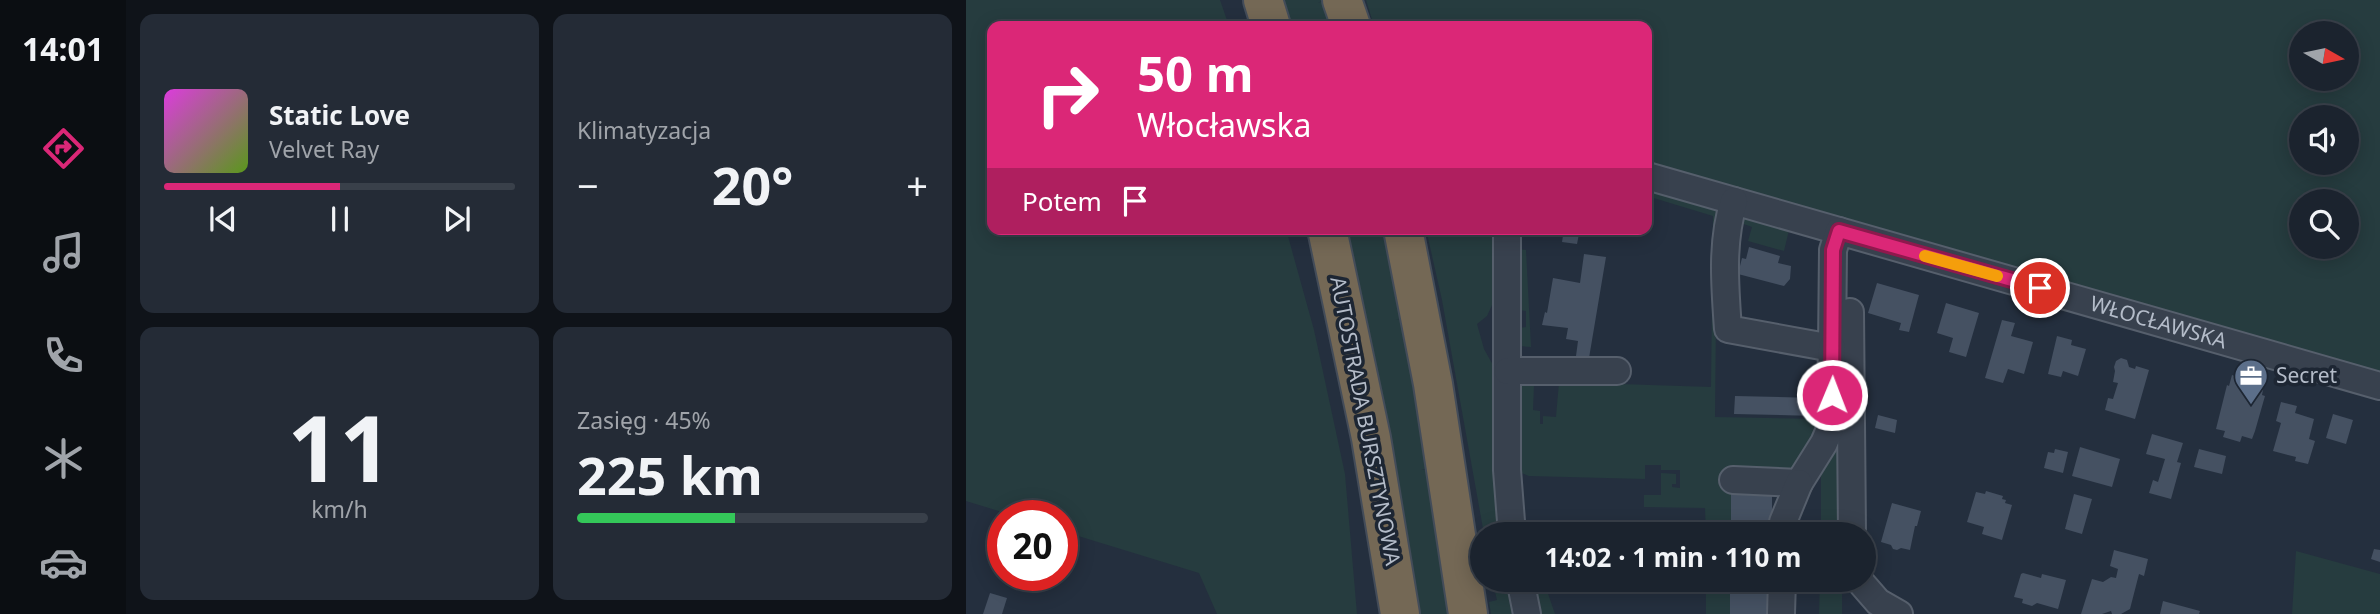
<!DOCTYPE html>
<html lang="pl">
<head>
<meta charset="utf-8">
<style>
  :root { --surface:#1b232e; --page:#242b36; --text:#f1f3f6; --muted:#a0a4aa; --line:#39404a; --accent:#db2777 }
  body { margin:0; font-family:"Noto Sans",sans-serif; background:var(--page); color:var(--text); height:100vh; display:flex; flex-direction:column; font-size:26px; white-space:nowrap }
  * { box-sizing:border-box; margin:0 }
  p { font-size:23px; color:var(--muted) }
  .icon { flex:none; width:38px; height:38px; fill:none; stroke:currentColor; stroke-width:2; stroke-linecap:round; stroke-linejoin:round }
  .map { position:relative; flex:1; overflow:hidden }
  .side { display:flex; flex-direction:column; gap:14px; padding:14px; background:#0f1319; width:840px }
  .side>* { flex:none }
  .guide { position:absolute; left:21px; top:21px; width:665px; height:214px; border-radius:14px; box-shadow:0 4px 18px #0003,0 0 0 2px var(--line); background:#db2777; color:#fff; overflow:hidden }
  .needle { width:46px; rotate:99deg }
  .controls { position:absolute; left:1323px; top:21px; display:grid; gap:14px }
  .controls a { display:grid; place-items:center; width:70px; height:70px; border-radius:50%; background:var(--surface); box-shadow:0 4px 18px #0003,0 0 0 2px var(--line); font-size:35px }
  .speed { position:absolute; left:21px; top:500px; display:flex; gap:14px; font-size:35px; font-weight:700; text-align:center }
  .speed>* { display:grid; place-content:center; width:91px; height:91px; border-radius:50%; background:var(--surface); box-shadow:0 4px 18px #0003,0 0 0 2px var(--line); line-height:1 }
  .speed .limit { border:10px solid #d22; background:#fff; color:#111 }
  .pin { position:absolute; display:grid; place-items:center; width:60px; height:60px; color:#fff; margin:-30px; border:4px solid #fff; border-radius:50%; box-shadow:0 2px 7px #0007 }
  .me { position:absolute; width:77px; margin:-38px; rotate:1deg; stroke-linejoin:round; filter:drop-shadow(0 0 5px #0008) }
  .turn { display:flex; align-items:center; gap:24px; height:147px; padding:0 35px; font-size:32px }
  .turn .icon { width:91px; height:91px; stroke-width:2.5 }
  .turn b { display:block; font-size:49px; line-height:60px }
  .then { display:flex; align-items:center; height:66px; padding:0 35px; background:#0003; gap:14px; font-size:26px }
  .big { font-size:52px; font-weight:700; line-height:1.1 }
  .side .tile { flex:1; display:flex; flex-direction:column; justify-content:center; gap:10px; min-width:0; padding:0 24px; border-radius:14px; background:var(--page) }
  .side .dial { align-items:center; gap:0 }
  .dial b { font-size:91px; line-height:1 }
  .song { display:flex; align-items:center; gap:21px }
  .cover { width:84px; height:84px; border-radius:10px; background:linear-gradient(135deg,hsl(300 70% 55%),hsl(90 70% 35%)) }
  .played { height:7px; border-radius:4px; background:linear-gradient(90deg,var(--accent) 50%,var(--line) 50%) }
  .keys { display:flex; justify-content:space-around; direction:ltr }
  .heat { display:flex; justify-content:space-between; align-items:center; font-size:38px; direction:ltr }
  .charge { height:10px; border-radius:5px; background:linear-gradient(90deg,#34c759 45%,var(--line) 0) }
  .side .tiles { flex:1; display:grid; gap:14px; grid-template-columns:repeat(2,1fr) }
  .trip { position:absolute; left:504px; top:522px; width:406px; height:70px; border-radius:35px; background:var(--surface); box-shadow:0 4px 18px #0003,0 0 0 2px var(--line); font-weight:700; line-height:70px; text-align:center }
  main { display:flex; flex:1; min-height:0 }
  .tabs { display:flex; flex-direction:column; width:126px; justify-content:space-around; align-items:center; background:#0b0e12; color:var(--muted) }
  .tabs .icon { width:49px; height:49px }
  .tabs .selected { color:var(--accent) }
  .tabs b { font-size:32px; color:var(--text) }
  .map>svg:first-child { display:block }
  .green { fill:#263c3f; fill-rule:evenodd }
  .building { fill:#455162 }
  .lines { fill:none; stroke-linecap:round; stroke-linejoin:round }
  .minor-casing { stroke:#565f6c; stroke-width:30 }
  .highway-casing { stroke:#434c59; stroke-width:42 }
  .minor { stroke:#38414e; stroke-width:26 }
  .highway { stroke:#746855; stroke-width:38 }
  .route-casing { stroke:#8e194d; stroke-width:18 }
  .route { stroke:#db2777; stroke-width:12 }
  .slow { stroke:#f59e0b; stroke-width:12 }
  .labels { text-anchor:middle; stroke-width:7; stroke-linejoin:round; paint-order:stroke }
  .street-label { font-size:21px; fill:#b4bcc9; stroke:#1d2633 }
  .poi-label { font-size:21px; fill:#b4bcc9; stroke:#1d2633; text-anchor:start }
</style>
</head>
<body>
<main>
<nav class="tabs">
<b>14:01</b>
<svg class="icon selected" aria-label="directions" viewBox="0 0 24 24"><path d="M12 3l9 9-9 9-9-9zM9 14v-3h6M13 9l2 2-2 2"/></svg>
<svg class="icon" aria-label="music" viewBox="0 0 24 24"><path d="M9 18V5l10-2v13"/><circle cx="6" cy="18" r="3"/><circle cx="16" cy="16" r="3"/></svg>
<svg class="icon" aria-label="phone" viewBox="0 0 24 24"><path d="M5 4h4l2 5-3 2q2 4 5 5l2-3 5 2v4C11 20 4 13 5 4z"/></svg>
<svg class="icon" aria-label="climate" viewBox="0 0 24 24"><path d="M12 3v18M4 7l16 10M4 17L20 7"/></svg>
<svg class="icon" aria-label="car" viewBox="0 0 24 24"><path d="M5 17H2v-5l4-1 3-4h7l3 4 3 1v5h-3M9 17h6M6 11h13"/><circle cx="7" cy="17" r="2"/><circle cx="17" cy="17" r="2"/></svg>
</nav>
<section class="side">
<div class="tiles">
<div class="tile">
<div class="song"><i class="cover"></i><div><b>Static Love</b><p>Velvet Ray</p></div></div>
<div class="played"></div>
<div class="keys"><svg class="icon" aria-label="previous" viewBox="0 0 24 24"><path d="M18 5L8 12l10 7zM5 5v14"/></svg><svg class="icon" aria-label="pause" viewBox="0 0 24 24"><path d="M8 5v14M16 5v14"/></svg><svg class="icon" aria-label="next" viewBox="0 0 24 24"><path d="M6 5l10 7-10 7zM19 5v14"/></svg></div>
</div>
<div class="tile"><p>Klimatyzacja</p>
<div class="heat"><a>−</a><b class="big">20°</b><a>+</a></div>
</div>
<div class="tile dial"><b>11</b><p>km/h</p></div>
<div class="tile"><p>Zasięg · 45%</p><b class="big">225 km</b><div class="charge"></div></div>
</div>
</section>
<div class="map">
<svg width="1414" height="614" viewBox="0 0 1414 614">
  <rect width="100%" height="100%" fill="#242f3e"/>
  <path class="green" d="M0 0H254L263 26H26V229H320L348 330 379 474 391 614H251L233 573 96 531V516H49L0 501Z
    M312 0H357L352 3 360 0 369 26H320Z
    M400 0H1414V378L681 168V26H408ZM1335 33H1381V79H1335ZM1335 117H1381V163H1335ZM1335 201H1381V247H1335Z
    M681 190 753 210 751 217 749 417 855 419 828 470 765 493V534H740L739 508 678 507V495H695V473L710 474V484H706V487L714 488V470H695V465H679V479L563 476 550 471 549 360 569 361 567 410 574 411V424H577V416L590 417 593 382 745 387 747 216 681 196Z
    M777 217 823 230 818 251 782 241 786 227 775 223Z
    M375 229H422L421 234 412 236H421L438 318 429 320 438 319 464 468 455 470H464L487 614H447Z
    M460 229H533L526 305 521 316 511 324 518 349 528 367 526 372 541 534H518L476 300Z
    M552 249 560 250 565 347 553 346V328L560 327V311L553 310Z
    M872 435 877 534H855V476Z
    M1330 551 1414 574V614H1326Z
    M526 579H548L556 614H525L523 602 531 600Z
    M560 579H577L589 614H567Z
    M740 579H764V614H740Z
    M854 579H876V614H853Z"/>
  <path class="building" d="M598 229H614L611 244 596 242Z
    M783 247 814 256 812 263 825 266 824 279 818 286 772 274 776 258 780 259Z
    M618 254 640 257 623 358 610 356 612 341 600 339 602 328 576 325 579 312 581 313 587 278 614 283Z
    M911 283 953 295 943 332 933 330 935 323 902 313Z
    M980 303 1013 313 1000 357 983 352 987 338 971 333Z
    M1036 320 1049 323 1045 336 1067 342 1058 374 1042 369 1037 383 1019 378Z
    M1091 336 1106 340 1105 345 1120 349 1112 376 1097 371 1095 377 1082 374Z
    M1155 358 1161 360 1163 367 1169 369 1170 366 1183 370 1169 419 1139 410 1142 398 1147 399 1152 383 1147 382 1149 371 1148 367 1150 361Z
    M1266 375 1298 385 1296 395 1299 396 1289 431 1286 439 1276 436 1274 442 1257 437 1259 431 1250 429 1261 385 1263 386Z
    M769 396 850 398V416L768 414Z
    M1315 402 1331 406 1329 413 1348 419 1343 439 1349 441 1342 464 1329 461 1330 457 1307 451 1315 423 1310 421Z
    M1367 414 1387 420 1380 444 1360 438Z
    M912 415 931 420 929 433 909 428Z
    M1186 434 1217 443 1211 462 1215 463 1205 499 1183 493 1187 480 1192 482 1199 459 1180 454Z
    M1114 447 1154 459 1146 487 1106 476Z
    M1089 449 1102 452 1097 473 1078 468 1082 452 1088 453Z
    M1233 449 1260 456 1256 474 1228 467Z
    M1020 491 1037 496 1036 499 1040 500 1039 503 1046 505 1036 540 1016 534 1018 527 1001 522 1010 492 1019 494Z
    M765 493H806V534H765Z
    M1108 494 1126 499 1116 534 1099 529Z
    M926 503 955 511 951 526H949L944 550 935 548 931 550 927 549 925 545 915 542Z
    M1408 549 1414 550V562L1405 559Z
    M1148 550 1182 559 1178 576 1173 574 1164 609 1155 614H1146L1145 611 1136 614H1115L1126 579 1137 582 1145 577 1150 578 1152 569 1144 566Z
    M1057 573 1075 578 1076 574 1100 580 1092 609 1071 603 1066 606 1056 603 1057 599 1048 597 1055 574Z
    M764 579H805V614H764Z
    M24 593 41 598 36 614H17Z
    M1197 601 1234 611 1233 614H1194Z"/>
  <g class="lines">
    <g class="minor-casing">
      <g id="minor">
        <path id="s1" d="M681 176 1414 386"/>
        <path d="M768 201C755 242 759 287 762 329L866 348 867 250 873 231"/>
        <path d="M541 229V470L546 534"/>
        <path d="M884 312 886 534"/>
        <path d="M542 371H651"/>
        <path d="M767 480 833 483 858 443 864 429 866 348"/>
        <path d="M817 534V522L833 483"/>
        <path d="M554 579 561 614"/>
        <path d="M892 579 912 602 933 614"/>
        <path d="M815 614 816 579"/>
      </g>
    </g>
    <g class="highway-casing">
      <path id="highway" d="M297 0 305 26
        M376 0 385 26
        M361 229 405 438 434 614
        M437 229 467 384 502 614"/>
    </g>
    <use href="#minor" class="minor"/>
    <use href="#highway" class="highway"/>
  </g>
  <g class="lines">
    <g class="route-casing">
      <path id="route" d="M866 395 867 250 873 231 1074 288"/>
    </g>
    <use href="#route" class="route"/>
    <path class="slow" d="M959 256 1031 276"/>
  </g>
  <defs>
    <g id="office-pin" transform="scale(1.75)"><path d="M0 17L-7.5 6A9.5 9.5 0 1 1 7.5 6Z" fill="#5c6f8a" stroke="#1d2633"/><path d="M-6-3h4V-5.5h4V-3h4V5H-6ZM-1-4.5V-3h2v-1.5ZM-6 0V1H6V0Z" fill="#fff"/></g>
  </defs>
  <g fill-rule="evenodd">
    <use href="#office-pin" x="1285" y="376"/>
  </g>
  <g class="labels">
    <g class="street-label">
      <text dy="7" stroke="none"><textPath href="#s1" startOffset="532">WŁOCŁAWSKA</textPath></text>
      <text transform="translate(399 421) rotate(79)" y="7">AUTOSTRADA BURSZTYNOWA</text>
    </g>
    <g class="poi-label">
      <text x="1310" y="383">Secret</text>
    </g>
  </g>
</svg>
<div class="controls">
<a><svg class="needle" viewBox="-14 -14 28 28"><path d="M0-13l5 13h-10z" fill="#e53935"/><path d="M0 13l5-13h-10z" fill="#a0a4aa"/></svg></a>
<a><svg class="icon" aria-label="sound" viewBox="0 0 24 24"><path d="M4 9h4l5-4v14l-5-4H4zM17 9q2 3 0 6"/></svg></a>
<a><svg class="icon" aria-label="search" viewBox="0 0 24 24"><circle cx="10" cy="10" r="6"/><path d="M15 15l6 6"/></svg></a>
</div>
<div class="speed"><div class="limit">20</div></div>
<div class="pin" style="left:1074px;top:288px;background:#d93025"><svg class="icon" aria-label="arrive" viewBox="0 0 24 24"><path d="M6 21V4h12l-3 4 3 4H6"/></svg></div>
<svg class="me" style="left:866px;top:395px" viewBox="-20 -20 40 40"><circle r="17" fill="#db2777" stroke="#fff" stroke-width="3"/><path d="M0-11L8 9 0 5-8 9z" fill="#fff"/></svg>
<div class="trip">14:02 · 1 min · 110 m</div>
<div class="guide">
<div class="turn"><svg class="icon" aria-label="right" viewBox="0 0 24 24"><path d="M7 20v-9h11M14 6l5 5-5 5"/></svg><div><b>50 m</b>Włocławska</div></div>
<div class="then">Potem<svg class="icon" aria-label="arrive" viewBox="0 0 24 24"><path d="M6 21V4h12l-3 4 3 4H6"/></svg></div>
</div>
</div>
</main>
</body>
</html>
